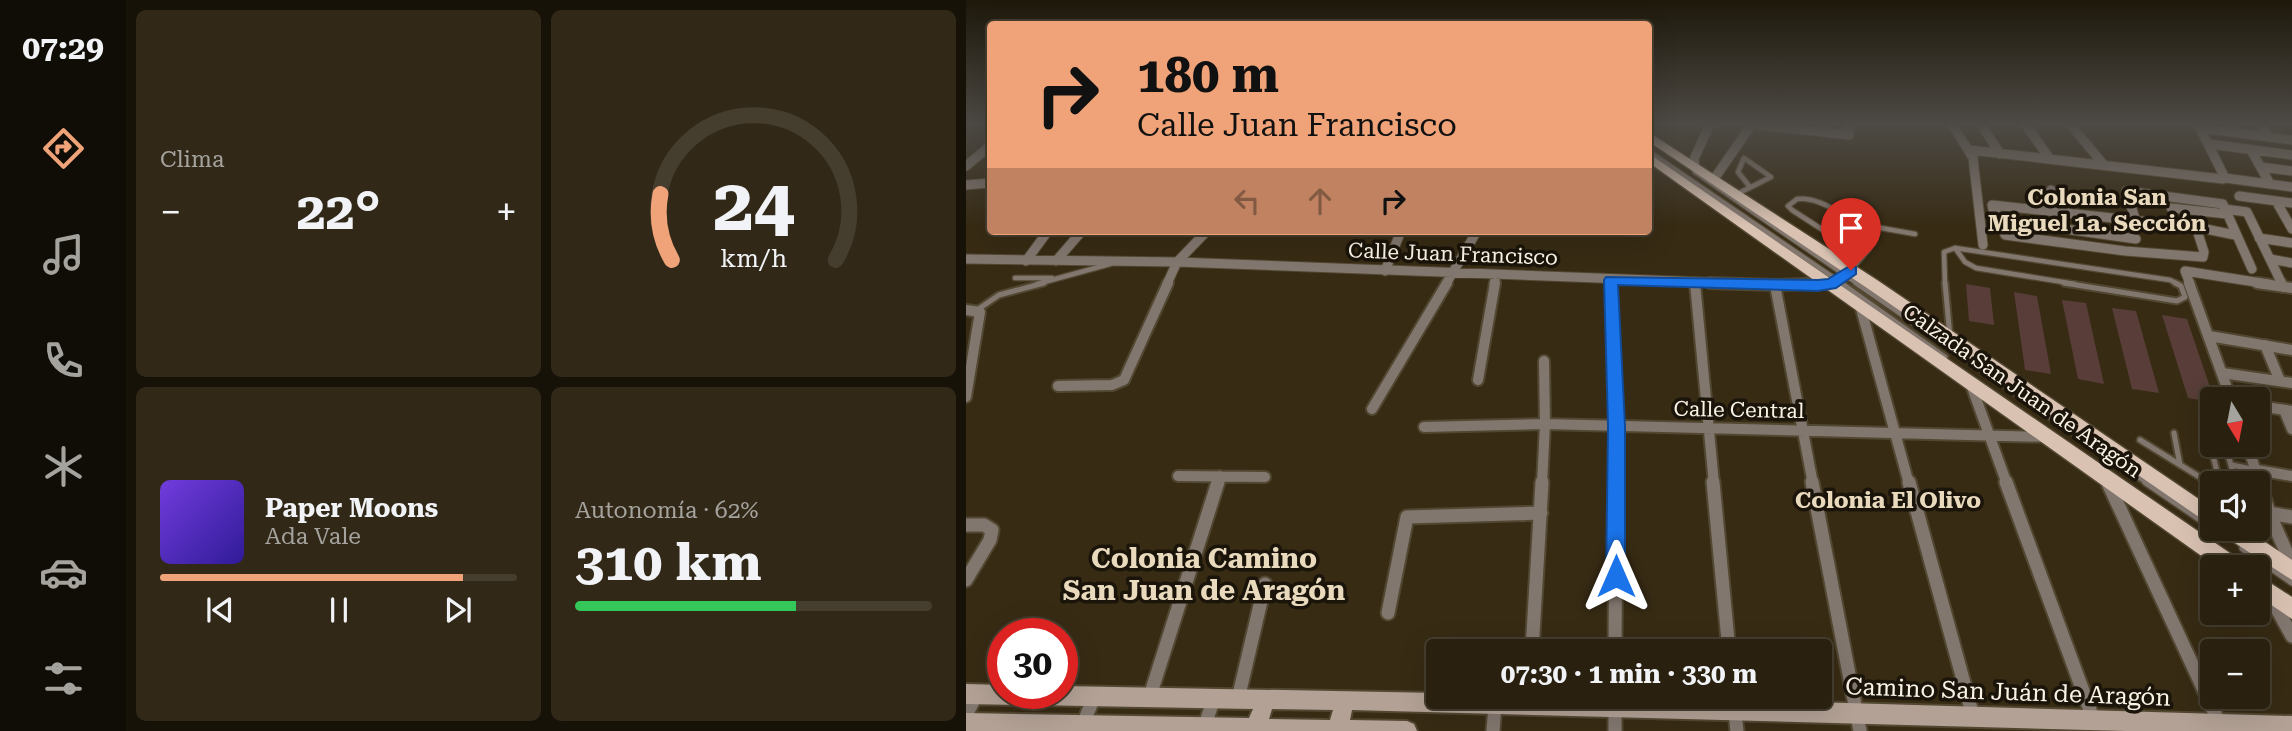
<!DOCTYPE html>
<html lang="es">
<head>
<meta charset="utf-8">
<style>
  :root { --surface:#29200f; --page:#312818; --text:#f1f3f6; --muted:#a5a39e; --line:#453e2f; --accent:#f0a378 }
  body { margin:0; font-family:"Roboto Serif",serif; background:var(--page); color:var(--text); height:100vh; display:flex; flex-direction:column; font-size:26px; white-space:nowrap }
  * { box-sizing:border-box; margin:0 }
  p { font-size:23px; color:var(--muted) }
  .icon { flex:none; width:38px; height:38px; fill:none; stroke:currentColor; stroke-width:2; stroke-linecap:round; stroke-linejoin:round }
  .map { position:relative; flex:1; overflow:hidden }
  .side { display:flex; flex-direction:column; gap:10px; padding:10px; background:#171208; width:840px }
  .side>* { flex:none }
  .guide { position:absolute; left:21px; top:21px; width:665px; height:214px; border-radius:7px; box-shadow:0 7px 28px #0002,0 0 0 2px var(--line); background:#f0a378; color:#111; overflow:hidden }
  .needle { width:46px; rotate:170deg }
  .buttons { position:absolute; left:1234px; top:387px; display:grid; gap:14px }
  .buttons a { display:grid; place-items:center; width:70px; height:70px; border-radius:7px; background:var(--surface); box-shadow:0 7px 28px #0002,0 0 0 2px var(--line); font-size:35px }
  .speed { position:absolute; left:21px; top:618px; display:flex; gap:14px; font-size:35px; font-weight:700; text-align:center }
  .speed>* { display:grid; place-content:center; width:91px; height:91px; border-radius:50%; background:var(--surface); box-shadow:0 7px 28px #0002,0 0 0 2px var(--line); line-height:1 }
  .speed .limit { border:10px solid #d22; background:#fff; color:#111 }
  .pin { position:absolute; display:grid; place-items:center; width:60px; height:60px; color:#fff; margin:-72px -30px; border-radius:50% 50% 50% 0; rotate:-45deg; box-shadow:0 0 7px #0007 }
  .pin .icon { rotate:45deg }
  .me { position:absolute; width:77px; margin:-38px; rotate:0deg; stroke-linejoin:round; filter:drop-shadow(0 0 5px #0008) }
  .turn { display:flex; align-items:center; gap:24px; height:147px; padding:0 35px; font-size:32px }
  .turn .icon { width:91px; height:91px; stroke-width:2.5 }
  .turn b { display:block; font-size:49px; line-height:60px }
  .lanes { display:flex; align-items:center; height:66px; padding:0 35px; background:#0003; justify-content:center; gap:35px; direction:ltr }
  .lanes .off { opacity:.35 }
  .big { font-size:52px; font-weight:700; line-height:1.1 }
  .side .widget { flex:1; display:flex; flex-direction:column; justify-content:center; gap:10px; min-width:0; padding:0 24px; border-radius:10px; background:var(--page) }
  .side .dial { align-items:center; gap:0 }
  .dial svg { height:182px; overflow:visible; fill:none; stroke:var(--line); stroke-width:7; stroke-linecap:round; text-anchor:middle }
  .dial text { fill:var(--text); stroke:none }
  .song { display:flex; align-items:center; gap:21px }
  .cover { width:84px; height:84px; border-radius:10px; background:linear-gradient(135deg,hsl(260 70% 55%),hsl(250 70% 35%)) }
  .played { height:7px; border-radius:4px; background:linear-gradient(90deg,var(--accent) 85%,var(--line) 85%) }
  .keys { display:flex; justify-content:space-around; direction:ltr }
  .heat { display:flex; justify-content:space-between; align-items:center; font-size:38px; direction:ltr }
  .charge { height:10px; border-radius:5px; background:linear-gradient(90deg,#34c759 62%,var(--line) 0) }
  .side .tiles { flex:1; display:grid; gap:10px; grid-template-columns:repeat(2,1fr) }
  .trip { position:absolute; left:460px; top:639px; width:406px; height:70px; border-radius:7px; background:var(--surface); box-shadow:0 7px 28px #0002,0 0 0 2px var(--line); font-weight:700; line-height:70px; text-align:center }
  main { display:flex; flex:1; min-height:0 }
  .menu { display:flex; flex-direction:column; width:126px; justify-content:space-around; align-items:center; background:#100d06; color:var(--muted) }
  .menu .icon { width:49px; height:49px }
  .menu .selected { color:var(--accent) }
  .menu b { font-size:32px; color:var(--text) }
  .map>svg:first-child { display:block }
  .building { fill:#583d38 }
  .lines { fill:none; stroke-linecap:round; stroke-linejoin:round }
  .lane-far2-casing { stroke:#524731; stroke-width:7 }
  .lane-far1-casing { stroke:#524731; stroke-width:9 }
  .lane-casing { stroke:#524731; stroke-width:10 }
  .street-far2-casing { stroke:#524731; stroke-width:11 }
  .street-far1-casing { stroke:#524731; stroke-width:14 }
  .street-casing { stroke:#524731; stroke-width:17 }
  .secondary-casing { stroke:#524731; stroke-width:4 }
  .primary-casing { stroke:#524731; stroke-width:3 }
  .lane-far2 { stroke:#82776f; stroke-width:4.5 }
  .lane-far1 { stroke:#82776f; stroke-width:5 }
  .lane { stroke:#82776f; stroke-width:7 }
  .street-far2 { stroke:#82776f; stroke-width:9 }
  .street-far1 { stroke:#82776f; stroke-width:10 }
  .street { stroke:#82776f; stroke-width:13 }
  .secondary { fill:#b3a195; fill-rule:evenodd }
  .primary { fill:#d9c2b2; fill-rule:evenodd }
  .route { fill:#1a73e8; stroke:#114b97; stroke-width:2 }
  .labels { text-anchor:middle; stroke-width:7; stroke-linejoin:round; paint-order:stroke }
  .street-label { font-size:21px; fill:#fbf3e5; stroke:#1a140a }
  .neighbourhood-label { font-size:23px; font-weight:bold; fill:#e9dabe; stroke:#1a140a }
  .near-street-label { font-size:24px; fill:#fbf3e5; stroke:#1a140a }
  .near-neighbourhood-label { font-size:28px; font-weight:bold; fill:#e9dabe; stroke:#1a140a }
</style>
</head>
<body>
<main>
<nav class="menu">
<b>07:29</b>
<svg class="icon selected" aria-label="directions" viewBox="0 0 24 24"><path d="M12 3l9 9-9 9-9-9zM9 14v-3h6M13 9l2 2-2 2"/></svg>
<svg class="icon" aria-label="music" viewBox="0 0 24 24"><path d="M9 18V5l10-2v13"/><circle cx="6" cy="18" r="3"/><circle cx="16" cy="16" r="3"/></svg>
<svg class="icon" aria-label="phone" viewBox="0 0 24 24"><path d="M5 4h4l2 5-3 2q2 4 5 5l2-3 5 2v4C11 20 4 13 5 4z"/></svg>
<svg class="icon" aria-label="climate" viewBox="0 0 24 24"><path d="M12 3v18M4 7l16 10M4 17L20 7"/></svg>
<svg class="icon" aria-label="car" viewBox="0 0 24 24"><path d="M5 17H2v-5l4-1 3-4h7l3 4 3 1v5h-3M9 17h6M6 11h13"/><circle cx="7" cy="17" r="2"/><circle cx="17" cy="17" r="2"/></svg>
<svg class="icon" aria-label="filters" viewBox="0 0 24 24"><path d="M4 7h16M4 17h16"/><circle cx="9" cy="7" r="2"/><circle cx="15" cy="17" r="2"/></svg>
</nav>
<section class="side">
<div class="tiles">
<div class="widget"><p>Clima</p>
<div class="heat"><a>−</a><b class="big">22°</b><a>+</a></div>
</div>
<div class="widget dial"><svg viewBox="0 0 100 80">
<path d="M14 69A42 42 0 1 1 86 69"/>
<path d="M14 69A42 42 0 0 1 9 40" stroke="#f0a378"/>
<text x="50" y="56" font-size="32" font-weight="700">24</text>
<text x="50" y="72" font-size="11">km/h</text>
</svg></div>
<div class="widget">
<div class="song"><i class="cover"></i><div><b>Paper Moons</b><p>Ada Vale</p></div></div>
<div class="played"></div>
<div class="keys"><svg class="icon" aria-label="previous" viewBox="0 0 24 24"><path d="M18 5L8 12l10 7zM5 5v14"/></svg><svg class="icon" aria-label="pause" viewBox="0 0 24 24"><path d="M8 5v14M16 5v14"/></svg><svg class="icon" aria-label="next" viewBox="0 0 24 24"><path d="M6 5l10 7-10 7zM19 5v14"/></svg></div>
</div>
<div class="widget"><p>Autonomía · 62%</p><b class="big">310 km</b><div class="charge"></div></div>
</div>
</section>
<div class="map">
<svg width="1326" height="731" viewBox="0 0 1326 731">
  <rect width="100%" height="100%" fill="#372b14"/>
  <path class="building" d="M1000 284 1024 288 1028 325 1003 321Z
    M1048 292 1071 296 1085 374 1059 370Z
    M1096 300 1120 303 1138 384 1112 379Z
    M1146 308 1170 311 1193 393 1166 389Z
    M1196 315 1221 319 1248 399 1246 402 1222 398Z"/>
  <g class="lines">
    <g class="lane-far2-casing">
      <path id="lane-far2" d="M682 151 877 284
        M729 172 892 284
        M771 194 805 177 778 158 772 172 784 187
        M831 199C857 196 896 225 903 249L897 256 826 210 822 206Z
        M887 223 949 234
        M989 248 1204 280 1212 284
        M989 248 999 262 1010 268 1109 284
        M885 270 897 256
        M49 278H86
        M71 284 144 264
        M979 284 978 252 989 248"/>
    </g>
    <g class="lane-far1-casing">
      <path id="lane-far1" d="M875 283 979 357
        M890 283 1183 484
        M979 283 984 337
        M1098 283 1211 301 1219 297 1215 286 1209 283
        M11 310 33 295 78 283
        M1208 433 1214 465
        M1174 440 1245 484
        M1246 441 1243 440 1254 483
        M1259 444 1270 483
        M1266 465 1290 470"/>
    </g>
    <g class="lane-casing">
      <path id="lane" d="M1180 482 1246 527
        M1242 482 1246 484
        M1277 548 1326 582"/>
    </g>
    <g class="street-far2-casing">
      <path id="street-far2" d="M986 124 1007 158 1017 245
        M1015 124 1034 154
        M1059 124 1084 159
        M1104 124 1138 165
        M1295 124 1303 137
        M1234 128 1326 140
        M1243 144 1326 155
        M1004 150 1257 179 1259 178 1232 124
        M1285 150 1304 184
        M0 166 24 146
        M729 166 728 159 744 124
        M1295 167 1326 171
        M1259 178 1326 187
        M748 179 786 124 883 135V124
        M0 185 24 183
        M1085 190 1092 212
        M1273 196 1326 203
        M1310 201 1326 229
        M1026 205 1230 227 1238 252 1237 257 1159 251 1039 235 1033 215 1028 214Z
        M1205 208 1261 214
        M1259 209 1281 212 1316 284
        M1035 220 1170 239
        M1170 221 1160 191 1257 204 1286 269
        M1230 227 1269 235
        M1293 238 1326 243
        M0 259 211 262 790 284
        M1304 259 1326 263
        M60 261 82 231
        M90 261 116 231
        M419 271 435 231
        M645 280V284
        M201 284 211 262 241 231
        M480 284 511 231
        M528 284 530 275
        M851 284H865L885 270
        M1224 284 1219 271 1302 284"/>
    </g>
    <g class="street-far1-casing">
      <path id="street-far1" d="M645 283 650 484
        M729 283 748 484
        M744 283 809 285 867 283
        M1223 283 1265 399
        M1291 283 1326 288
        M1315 283 1317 287
        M809 285 847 484
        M894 305 943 484
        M0 310 14 312 0 397
        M1243 336 1326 350
        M1299 345 1314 381
        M1256 373 1326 383
        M512 380 529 283
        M1004 382 1041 484
        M92 386 146 385 158 380 202 283
        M1292 406 1326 411
        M406 409 481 283
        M1318 410 1326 429
        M458 427 579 424 1082 437
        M1281 444 1294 484
        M1291 470 1326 476
        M212 476 299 477
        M252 484 254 476
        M576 484 579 424 578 361"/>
    </g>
    <g class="street-casing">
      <path id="street" d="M747 482 763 651
        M846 482 894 731
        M943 482 1007 716
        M1040 482 1128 721
        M1293 482 1303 513 1326 565
        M1142 483 1257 731
        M1303 513 1326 517
        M0 525H18L26 530 24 540 0 580
        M1305 598 1326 636
        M422 613 441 517 575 513
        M566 651 576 482
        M649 651 650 482
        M184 696 252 482
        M767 696 771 731
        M272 699 299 584
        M649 703V731
        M0 715 11 694
        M114 731 129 695
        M237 731 248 698
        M527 731 529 705"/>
    </g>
    <g class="secondary-casing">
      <path id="secondary" d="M0 684 37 685V693H96V686L472 693V696H639L1326 716V731H1160L386 710 384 720 441 721 448 724 451 731H0V713L283 718 287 709 0 704ZM306 709 367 710 364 720 303 719Z"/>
    </g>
    <g class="primary-casing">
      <path id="primary" d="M682 132 911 280 1246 508V526L901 288 682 141Z
        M682 153 1274 560 1277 567H1251L682 162Z
        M1253 528H1278L1326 560V580L1255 534Z
        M1292 575 1326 597V619L1292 596Z"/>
    </g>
    <use href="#lane-far2" class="lane-far2"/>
    <use href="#lane-far1" class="lane-far1"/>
    <use href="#lane" class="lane"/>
    <use href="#street-far2" class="street-far2"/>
    <use href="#street-far1" class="street-far1"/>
    <use href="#street" class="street"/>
    <use href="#secondary" class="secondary"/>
    <use href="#primary" class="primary"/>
  </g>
  <linearGradient id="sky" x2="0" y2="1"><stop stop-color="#1e180b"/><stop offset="0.55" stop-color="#4d4a45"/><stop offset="1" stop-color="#4d4a45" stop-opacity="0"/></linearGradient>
  <rect width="1326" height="226" fill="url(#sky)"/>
  <path class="route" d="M885 265 890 267V274L870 288 852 291 652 285 659 426V576L657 583 650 585 643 583 640 576 642 426 638 280 640 277 852 280 862 279Z"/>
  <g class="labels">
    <g class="street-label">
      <text transform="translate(487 254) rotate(2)" y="7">Calle Juan Francisco</text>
      <text transform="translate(1056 391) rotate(35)" y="7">Calzada San Juan de Aragón</text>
      <text transform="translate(773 410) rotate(1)" y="7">Calle Central</text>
    </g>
    <g class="neighbourhood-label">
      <text x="1131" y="205">Colonia San<tspan x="1131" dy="26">Miguel 1a. Sección</tspan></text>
      <text x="922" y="508">Colonia El Olivo</text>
    </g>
    <g class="near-street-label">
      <text transform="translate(1042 692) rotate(2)" y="8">Camino San Juán de Aragón</text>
    </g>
    <g class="near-neighbourhood-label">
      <text x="238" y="568">Colonia Camino<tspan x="238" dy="32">San Juan de Aragón</tspan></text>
    </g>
  </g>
</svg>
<div class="buttons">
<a><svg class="needle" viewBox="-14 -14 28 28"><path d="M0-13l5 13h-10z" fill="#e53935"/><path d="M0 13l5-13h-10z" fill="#a5a39e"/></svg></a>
<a><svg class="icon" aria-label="sound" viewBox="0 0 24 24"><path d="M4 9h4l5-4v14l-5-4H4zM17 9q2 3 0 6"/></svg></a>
<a>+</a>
<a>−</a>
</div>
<div class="speed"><div class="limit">30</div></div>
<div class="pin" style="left:885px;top:270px;background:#d93025"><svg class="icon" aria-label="arrive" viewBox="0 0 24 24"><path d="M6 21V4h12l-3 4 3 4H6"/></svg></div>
<svg class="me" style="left:650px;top:576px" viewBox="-20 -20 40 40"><path d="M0-17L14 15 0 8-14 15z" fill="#1a73e8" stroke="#fff" stroke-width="4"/></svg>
<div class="trip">07:30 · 1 min · 330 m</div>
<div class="guide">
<div class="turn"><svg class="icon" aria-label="right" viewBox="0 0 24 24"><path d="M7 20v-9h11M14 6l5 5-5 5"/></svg><div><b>180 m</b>Calle Juan Francisco</div></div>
<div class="lanes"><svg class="icon off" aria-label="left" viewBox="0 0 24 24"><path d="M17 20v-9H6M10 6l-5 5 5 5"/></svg><svg class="icon off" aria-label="ahead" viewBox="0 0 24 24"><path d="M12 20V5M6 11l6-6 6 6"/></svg><svg class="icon" aria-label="right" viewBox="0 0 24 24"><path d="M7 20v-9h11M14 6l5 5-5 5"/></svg></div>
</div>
</div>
</main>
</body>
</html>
